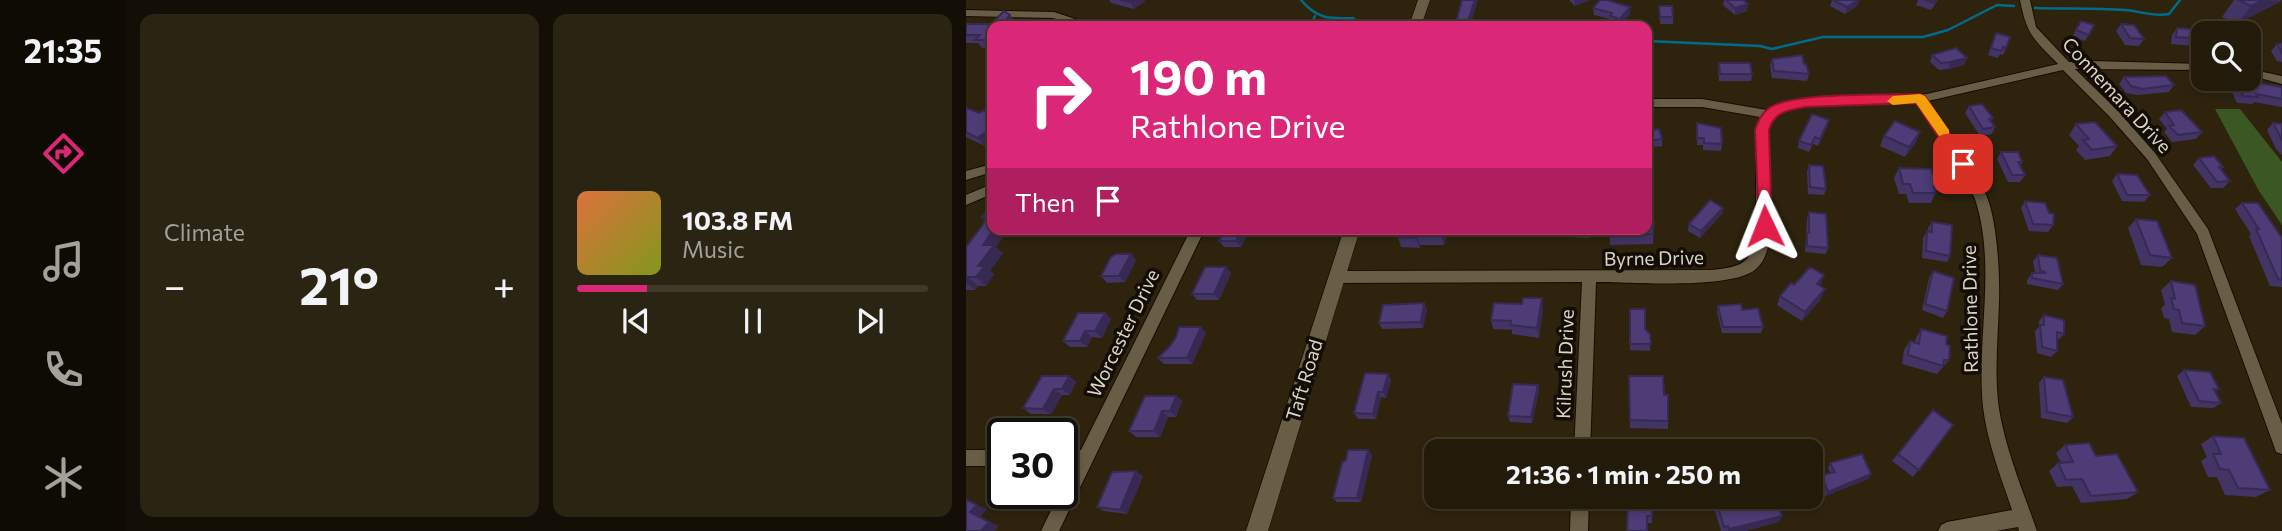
<!DOCTYPE html>
<html lang="en">
<head>
<meta charset="utf-8">
<style>
  :root { --surface:#221b0a; --page:#2a2413; --text:#f1f3f6; --muted:#a2a19c; --line:#3f392b; --accent:#db2777 }
  body { margin:0; font-family:Commissioner,sans-serif; background:var(--page); color:var(--text); height:100vh; display:flex; flex-direction:column; font-size:26px; white-space:nowrap }
  * { box-sizing:border-box; margin:0 }
  p { font-size:23px; color:var(--muted) }
  .icon { flex:none; width:38px; height:38px; fill:none; stroke:currentColor; stroke-width:2; stroke-linecap:round; stroke-linejoin:round }
  .map { position:relative; flex:1; overflow:hidden }
  .panel { display:flex; flex-direction:column; gap:14px; padding:14px; background:#130f06; width:840px }
  .panel>* { flex:none }
  .banner { position:absolute; left:21px; top:21px; width:665px; height:214px; border-radius:14px; box-shadow:0 4px 10px #0003,0 0 0 2px var(--line); background:#db2777; color:#fff; overflow:hidden }
  .controls { position:absolute; left:1225px; top:21px; display:grid; gap:14px }
  .controls a { display:grid; place-items:center; width:70px; height:70px; border-radius:14px; background:var(--surface); box-shadow:0 4px 10px #0003,0 0 0 2px var(--line); font-size:35px }
  .speed { position:absolute; left:21px; top:418px; display:flex; gap:14px; font-size:35px; font-weight:700; text-align:center }
  .speed>* { display:grid; place-content:center; width:91px; height:91px; border-radius:50%; background:var(--surface); box-shadow:0 4px 10px #0003,0 0 0 2px var(--line); line-height:1 }
  .speed .limit { border:4px solid #111; border-radius:10px; background:#fff; color:#111 }
  .pin { position:absolute; display:grid; place-items:center; width:60px; height:60px; color:#fff; margin:-30px; border-radius:14px; box-shadow:0 4px 10px #0006 }
  .me { position:absolute; width:77px; margin:-38px; rotate:358deg; stroke-linejoin:round; filter:drop-shadow(0 0 5px #0008) }
  .turn { display:flex; align-items:center; gap:24px; height:147px; padding:0 28px; font-size:32px }
  .turn .icon { width:91px; height:91px; stroke-width:2.5 }
  .turn b { display:block; font-size:49px; line-height:60px }
  .then { display:flex; align-items:center; height:66px; padding:0 28px; background:#0003; gap:14px; font-size:26px }
  .big { font-size:52px; font-weight:700; line-height:1.1 }
  .panel .card { flex:1; display:flex; flex-direction:column; justify-content:center; gap:10px; min-width:0; padding:0 24px; border-radius:14px; background:var(--page) }
  .song { display:flex; align-items:center; gap:21px }
  .cover { width:84px; height:84px; border-radius:10px; background:linear-gradient(135deg,hsl(20 70% 55%),hsl(70 70% 35%)) }
  .played { height:7px; border-radius:4px; background:linear-gradient(90deg,var(--accent) 20%,var(--line) 20%) }
  .keys { display:flex; justify-content:space-around; direction:ltr }
  .heat { display:flex; justify-content:space-between; align-items:center; font-size:38px; direction:ltr }
  .panel .tiles { flex:1; display:grid; gap:14px; grid-template-columns:repeat(2,1fr) }
  .trip { position:absolute; left:458px; top:439px; width:399px; height:70px; border-radius:14px; background:var(--surface); box-shadow:0 4px 10px #0003,0 0 0 2px var(--line); font-weight:700; line-height:70px; text-align:center }
  main { display:flex; flex:1; min-height:0 }
  .menu { display:flex; flex-direction:column; width:126px; justify-content:space-around; align-items:center; background:#0e0b04; color:var(--muted) }
  .menu .icon { width:49px; height:49px }
  .menu .selected { color:var(--accent) }
  .menu b { font-size:32px; color:var(--text) }
  .map>svg:first-child { display:block }
  .green { fill:#3a5724 }
  .lines { fill:none; stroke-linecap:round; stroke-linejoin:round }
  .stream { stroke:#006b8b; stroke-width:2.5 }
  .minor-casing { stroke:#160d00; stroke-width:2 }
  .tertiary-casing { stroke:#160d00; stroke-width:1 }
  .minor { fill:#685e46; fill-rule:evenodd }
  .tertiary { fill:#685e46; fill-rule:evenodd }
  .wall { fill:#423465 }
  .shaded-wall { fill:#362a53 }
  .building { fill:#4d3c76; stroke:#362a53; stroke-width:2 }
  .route { fill:#e11d48; stroke:#92132f; stroke-width:2 }
  .slow { fill:#f59e0b }
  .labels { text-anchor:middle; stroke-width:7; stroke-linejoin:round; paint-order:stroke }
  .street-label { font-size:19px; fill:#dbd5c7; stroke:#120e06 }
</style>
</head>
<body>
<main>
<nav class="menu">
<b>21:35</b>
<svg class="icon selected" aria-label="directions" viewBox="0 0 24 24"><path d="M12 3l9 9-9 9-9-9zM9 14v-3h6M13 9l2 2-2 2"/></svg>
<svg class="icon" aria-label="music" viewBox="0 0 24 24"><path d="M9 18V5l10-2v13"/><circle cx="6" cy="18" r="3"/><circle cx="16" cy="16" r="3"/></svg>
<svg class="icon" aria-label="phone" viewBox="0 0 24 24"><path d="M5 4h4l2 5-3 2q2 4 5 5l2-3 5 2v4C11 20 4 13 5 4z"/></svg>
<svg class="icon" aria-label="climate" viewBox="0 0 24 24"><path d="M12 3v18M4 7l16 10M4 17L20 7"/></svg>
</nav>
<section class="panel">
<div class="tiles">
<div class="card"><p>Climate</p>
<div class="heat"><a>−</a><b class="big">21°</b><a>+</a></div>
</div>
<div class="card">
<div class="song"><i class="cover"></i><div><b>103.8 FM</b><p>Music</p></div></div>
<div class="played"></div>
<div class="keys"><svg class="icon" aria-label="previous" viewBox="0 0 24 24"><path d="M18 5L8 12l10 7zM5 5v14"/></svg><svg class="icon" aria-label="pause" viewBox="0 0 24 24"><path d="M8 5v14M16 5v14"/></svg><svg class="icon" aria-label="next" viewBox="0 0 24 24"><path d="M6 5l10 7-10 7zM19 5v14"/></svg></div>
</div>
</div>
</section>
<div class="map">
<svg width="1316" height="531" viewBox="0 0 1316 531">
  <rect width="100%" height="100%" fill="#2e240e"/>
  <path class="green" d="M1249 109H1274L1316 162V225L1293 191Z"/>
  <g class="lines">
    <path class="stream" d="M335 0C351 19 363 19 387 18L396 26
      M1069 8C1099 9 1129 8 1159 10 1174 11 1187 17 1203 14L1214 0
      M344 26 349 16
      M681 41 794 46 806 49 857 37H957L982 30 1031 5 1048 6"/>
    <g class="minor-casing">
      <path id="minor" d="M1054 0H1064L1070 27 1103 62 1126 61 1237 64V70L1109 69 1151 110 1189 153 1242 229 1316 424V454L1310 452 1308 446 1231 234 1181 159 1143 116 1097 70 962 101C983 131 1007 163 1021 197 1031 222 1034 274 1033 302 1032 337 1028 374 1033 409 1040 451 1057 491 1071 531H1053L1052 527 1030 531H972L975 525 981 522 1046 510C1035 477 1021 442 1017 407 1010 339 1031 266 1009 199 1006 191 1000 183 996 175 982 150 967 126 951 102 927 103 828 103 813 113 807 117 804 122 802 130L804 240C801 251 799 261 790 269 767 290 663 282 630 282L624 452H608L616 282 371 283 366 281 364 277 366 273 371 271 746 270C771 267 783 266 790 240V130L794 117 736 107H681V99H736L801 110 806 106 839 99 961 94 1092 64C1067 39 1061 35 1054 0Z
        M0 10 88 12 130 26H115L87 18 0 16Z
        M1283 69 1316 76V84L1283 75Z
        M26 164V172L0 180V171Z
        M26 184V194L0 205V195Z
        M225 229H239L93 531H75L93 494H96V487L107 466H96V450H115Z
        M0 450H37V466H0Z
        M605 497H623L622 531H604Z"/>
    </g>
    <g class="tertiary-casing">
      <path id="tertiary" d="M452 0H464L455 26H443Z
        M378 229H394L302 531H280Z"/>
    </g>
    <use href="#minor" class="minor"/>
    <use href="#tertiary" class="tertiary"/>
  </g>
  <path class="wall" d="M143 0H178L179 1 168 9 145 3Z
    M603 0H624L609 6Z
    M758 0H777L782 4 781 11 769 15 757 5Z
    M866 0H893L891 6 879 14 864 6Z
    M952 0H972L965 10 950 5Z
    M1268 0H1316L1271 24 1256 17Z
    M693 6 707 17V24H694Z
    M627 8 664 14 654 26 644 23V19L628 15Z
    M44 15 51 24 26 26V48H16L12 43H0V24H25Z
    M1115 21 1128 25 1119 41 1106 37Z
    M1155 24 1178 39 1173 46 1159 45 1150 31Z
    M1211 28 1237 33V52L1233 51 1230 46 1205 44 1206 35Z
    M1030 33 1040 48 1037 55 1034 54 1032 58 1022 55Z
    M1311 44H1316V62L1311 61 1305 51Z
    M966 55 998 65 982 69 973 70 964 62Z
    M806 59 838 64 843 74 841 81 806 78 804 65Z
    M753 63 786 74 785 81H753L752 70Z
    M1158 77 1208 85 1203 92 1171 95 1160 93 1153 84Z
    M1269 79 1316 87V107L1288 102 1286 104 1271 103 1263 86Z
    M1003 106 1027 118 1025 122 1029 127 1026 134 1014 136 999 113Z
    M0 108 13 113 19 146 0 137Z
    M1199 112 1236 132 1230 139 1206 142 1198 132 1201 129 1193 119Z
    M731 123 756 144 755 151 737 150V145H731Z
    M1307 123 1316 124V155L1310 149 1301 130Z
    M1110 124 1151 146 1144 156 1119 160 1110 150 1113 146 1103 135Z
    M861 127 852 146 847 144 843 152 832 148 833 141Z
    M681 130 696 139V146L681 148Z
    M918 136 950 142 939 157 914 146Z
    M1035 152 1056 162 1054 166 1059 175 1054 182H1042L1031 159Z
    M1233 158 1257 167 1255 170 1264 181 1257 188H1245L1227 165Z
    M843 165 860 189 858 195 842 194 841 172Z
    M933 168 972 187 965 203H943L940 194H933L928 178Z
    M1151 174 1184 195 1178 202 1156 201 1146 181Z
    M1059 201 1087 225 1082 232 1063 231 1055 208Z
    M1276 203 1316 238V287L1304 286 1283 236 1285 234 1269 209Z
    M26 205 30 247 37 253 24 271 28 274 20 286H12L9 290H0V247L16 226 19 220 16 217Z
    M757 208 756 214 734 238 722 231 723 224Z
    M843 212 862 248 860 254 839 252 841 219Z
    M1170 219 1206 258 1196 267 1175 265 1162 228Z
    M681 221H688L687 244 644 245V235Z
    M966 222 984 256 981 262 956 258 957 238 961 231 962 232V228Z
    M172 229H196L195 231H174Z
    M259 229H283L275 247H258L253 241Z
    M434 229H482L478 245H454V248L435 247 432 237Z
    M514 229H555V230H542V234H515Z
    M577 229H624L623 238 578 236Z
    M165 254 170 260 159 282 141 283 135 276Z
    M1072 255 1097 284 1092 290 1061 284V280L1066 273H1069L1067 261Z
    M260 267 265 273 253 300H231L226 294Z
    M967 271 981 311 977 318 956 310 963 278Z
    M858 275 854 286 855 299 836 321 811 305 814 296 828 285Z
    M1205 281 1239 326 1229 335 1206 332 1203 319 1198 318 1195 308 1199 305 1195 290Z
    M752 306 776 310 797 327 795 333H756L751 312Z
    M577 308 573 338 546 334V330L527 329 525 320Z
    M461 309 457 328 416 329 413 323Z
    M664 309 679 329 684 334V351L664 350Z
    M139 313 145 319 136 338 126 337 121 347H104L97 341Z
    M1078 315 1098 334 1092 340H1091V351L1085 357 1071 353 1069 331 1073 327V321Z
    M955 329 980 344 983 360 971 374 936 364 938 350 944 341 949 342 950 338Z
    M240 333 226 364H198L192 358Z
    M1218 370 1253 389 1249 392 1255 403 1247 408 1225 407 1211 376Z
    M103 376 110 382 104 395H96L85 414H65L57 408Z
    M663 376 698 395 702 421V429L664 428Z
    M1078 377 1107 417 1101 423 1075 418 1073 383Z
    M425 380 420 398 415 397 410 419H392L388 413Z
    M572 385 573 391 566 423 544 422 542 416Z
    M210 396 216 401 210 417H202L194 437H170L163 431Z
    M967 410 987 425 947 477 926 461Z
    M1247 436 1304 490 1290 497 1259 495 1251 477H1242L1235 461 1241 457 1235 444Z
    M1099 445 1130 456 1172 492 1161 499 1115 503 1106 486 1091 487 1083 471 1092 463H1095L1090 453Z
    M406 455 395 502H371L367 498 380 460Z
    M864 463 902 479 859 496 852 480 855 475 864 473 862 468Z
    M177 476 161 514 138 511 131 507Z
    M535 497H558L557 502 536 501Z
    M662 497 686 516V523H681Z
    M771 497H789L791 501 816 516 813 522 779 531H755L749 511 751 504 771 500Z"/>
  <path class="shaded-wall" d="M168 0H178L179 1 168 9 164 2Z
    M509 0H512L504 26H500Z
    M609 0H624L609 6Z
    M892 0H893L891 6 879 14 881 7Z
    M1297 0 1316 1 1271 24 1285 6Z
    M782 4 781 11 769 15V8Z
    M664 7V14L654 26V19Z
    M44 15 51 24 48 26H35Z
    M1001 58 998 65 982 69 984 62Z
    M863 120 861 127 852 146 854 139Z
    M26 128V142L19 146 11 138Z
    M954 132 950 142 939 157 943 147Z
    M757 208 756 214 734 238 735 231Z
    M28 229H43L30 247 37 253 24 271 28 274 20 286 10 277 17 245Z
    M276 229H283L275 247 270 241Z
    M476 229H482L478 245 475 235Z
    M451 235 454 245V248L450 238Z
    M165 254 170 260 159 282 153 276Z
    M260 267 265 273 253 300 248 294Z
    M858 275 855 285 847 294 851 284Z
    M2 277 12 286 9 290 0 283V280Z
    M859 289 855 299 836 321 839 312Z
    M576 298 577 308 573 338 571 328Z
    M458 303 461 309 457 328 455 322Z
    M139 313 145 319 136 338 129 331Z
    M235 327 240 333 226 364 221 358Z
    M119 331 126 337 121 347 114 341Z
    M422 374 425 380 420 398 417 392Z
    M103 376 110 382 104 395 96 389Z
    M572 385 573 391 566 423 565 417Z
    M88 389 96 395 85 414 77 409Z
    M412 392 415 397 410 419 407 414Z
    M210 396 216 401 210 417 204 411Z
    M196 411 202 417 194 437 188 431Z
    M402 450 406 455 395 502 391 498Z
    M170 471 177 476 161 514 154 510Z
    M905 474 902 479 859 496 862 492Z
    M11 505 21 509 14 517 4 512Z
    M816 516 813 522 779 531H762L763 529Z
    M23 522 33 526 28 531H15Z"/>
  <path class="building" d="M154 0H168L164 2Z
    M496 0H509L500 26H489Z
    M634 0H640L664 7 654 19 644 16 646 13 627 8Z
    M760 0H777L782 4 769 8Z
    M867 0H892L881 7Z
    M958 0H970L968 3Z
    M1272 0H1297L1285 6Z
    M693 6H706L707 17H694Z
    M38 11 44 15 35 26H26V40H9L14 35H0V24H25Z
    M1115 21 1128 25 1123 35 1110 30Z
    M246 22 257 26H241Z
    M1155 24 1168 25 1178 39 1164 38Z
    M1211 28 1241 30 1244 33H1237V43L1235 39 1210 37Z
    M1030 33 1044 37 1040 48 1037 47 1035 51 1025 48Z
    M1311 44H1316V53Z
    M990 48 1001 58 984 62 975 63 966 55Z
    M836 55 838 64H840L843 74 808 71 806 59Z
    M753 63H784L786 74H754Z
    M1200 76 1208 85 1176 89 1165 86 1158 77Z
    M1269 79 1316 87V99L1290 94 1292 97 1277 96Z
    M1016 104 1027 118 1023 119 1029 127 1017 129 1003 106Z
    M0 108 13 113 18 110 26 115V128L11 138 0 132Z
    M1215 110 1236 132 1212 135 1203 126 1208 125 1199 112Z
    M846 114 863 120 854 139 849 137 845 145 833 141Z
    M929 121 954 132 943 147 918 136Z
    M1129 122 1151 146 1126 150 1117 140 1123 139 1110 124Z
    M731 123 755 128 756 144 738 143V138H731Z
    M1307 123 1316 124V140Z
    M693 129 696 139 681 141V130Z
    M1035 152H1052L1056 162H1052L1059 175H1046Z
    M1248 156 1257 167H1253L1264 181 1251 182 1233 158Z
    M843 165 857 166 860 189 844 187Z
    M933 168 965 169 972 187H968L970 193H947L944 184H937Z
    M1151 174 1171 175 1184 195H1161Z
    M744 200 757 208 735 231 723 224Z
    M1059 201 1079 203 1083 213 1088 214 1087 225 1067 224Z
    M1276 203H1292L1316 238V280L1312 279 1290 229H1293Z
    M26 205V229H28L17 245H28L12 266H19L10 277H2L0 280V247L16 226 20 217H16Z
    M681 212H682L681 221H688L687 234 644 235V229H681Z
    M843 212 860 214 862 248 841 246V233H843Z
    M1170 219 1191 221 1206 258 1184 255Z
    M966 222 986 225 984 256 960 251 961 231 966 232Z
    M259 229H276L270 241H253Z
    M434 229H476L475 235H451L450 238 432 237Z
    M578 229H623V231Z
    M150 254H165L153 276H135L145 257Z
    M1072 255 1091 258 1097 284 1066 278V273H1080L1074 270Z
    M239 267H260L248 294H226Z
    M844 267 858 275 851 284 859 289 839 312 814 296 825 283 828 285Z
    M967 271 988 278 981 311 959 304Z
    M1205 281 1229 285 1239 326 1216 323 1213 310 1208 309 1205 298 1209 299Z
    M557 298H576L571 328 544 325 545 321 525 320 528 303 556 304Z
    M458 303 455 322 413 323 417 305Z
    M775 304 776 310 792 308 797 327H757L752 306Z
    M664 309H679V329L684 334 685 344H664Z
    M112 313H139L129 331H119L114 341H97Z
    M1078 315 1098 320V334L1091 332V351L1076 347 1074 325H1078Z
    M213 327H235L221 358H192L204 346 210 337Z
    M955 329 981 336 980 344 984 346 983 360H978L977 366 942 355 944 341 953 344Z
    M1218 370 1244 372 1253 389H1248L1255 403 1233 401Z
    M399 373 422 374 417 392H412L407 414 388 413Z
    M76 376H103L96 389H88L77 409 57 408Z
    M663 376H697L698 395H702V421L664 420Z
    M1078 377 1097 380 1107 417 1081 412Z
    M547 384 572 385 565 417 542 416Z
    M179 396H210L204 411H196L188 431H163Z
    M967 410 987 425 953 470 932 454Z
    M1247 436 1278 438 1304 490 1272 488 1263 470 1254 469 1247 454H1255Z
    M1123 443 1130 456 1151 454 1172 492 1125 496 1116 479 1100 480 1092 463 1107 462 1099 445Z
    M382 450H402L391 498H367L376 463 380 460Z
    M542 450 564 451 542 452Z
    M896 454 905 474 862 492 855 475 869 472 864 463Z
    M170 471 154 510 131 507 146 472Z
    M662 497H686V516H681V531H661Z
    M775 497H789L791 501 809 497 816 516 763 529 762 526 758 527 751 504 776 499Z
    M1 500 11 505 4 512 23 522 15 531H0V501Z"/>
  <path class="route" d="M954 94 959 96 1002 160V167H992L950 103 839 107C822 110 808 112 803 130L806 226 799 231 793 230 789 130C792 121 795 114 803 108 825 92 923 95 954 94Z"/>
  <path class="slow" d="M954 94 959 96 983 130V136H973L950 103 927 105 921 101 927 96Z"/>
  <g class="labels">
    <g class="street-label">
      <text transform="translate(1151 95) rotate(47)" y="7">Connemara Drive</text>
      <text transform="translate(688 258) rotate(-1)" y="7">Byrne Drive</text>
      <text transform="translate(1004 309) rotate(-91)" y="7">Rathlone Drive</text>
      <text transform="translate(157 333) rotate(-64)" y="7">Worcester Drive</text>
      <text transform="translate(599 364) rotate(-88)" y="7">Kilrush Drive</text>
      <text transform="translate(338 380) rotate(-73)" y="7">Taft Road</text>
    </g>
  </g>
</svg>
<div class="controls">
<a><svg class="icon" aria-label="search" viewBox="0 0 24 24"><circle cx="10" cy="10" r="6"/><path d="M15 15l6 6"/></svg></a>
</div>
<div class="speed"><div class="limit">30</div></div>
<div class="pin" style="left:997px;top:164px;background:#d93025"><svg class="icon" aria-label="arrive" viewBox="0 0 24 24"><path d="M6 21V4h12l-3 4 3 4H6"/></svg></div>
<svg class="me" style="left:799px;top:226px" viewBox="-20 -20 40 40"><path d="M0-17L14 15 0 8-14 15z" fill="#e11d48" stroke="#fff" stroke-width="4"/></svg>
<div class="trip">21:36 · 1 min · 250 m</div>
<div class="banner">
<div class="turn"><svg class="icon" aria-label="right" viewBox="0 0 24 24"><path d="M7 20v-9h11M14 6l5 5-5 5"/></svg><div><b>190 m</b>Rathlone Drive</div></div>
<div class="then">Then<svg class="icon" aria-label="arrive" viewBox="0 0 24 24"><path d="M6 21V4h12l-3 4 3 4H6"/></svg></div>
</div>
</div>
</main>
</body>
</html>
